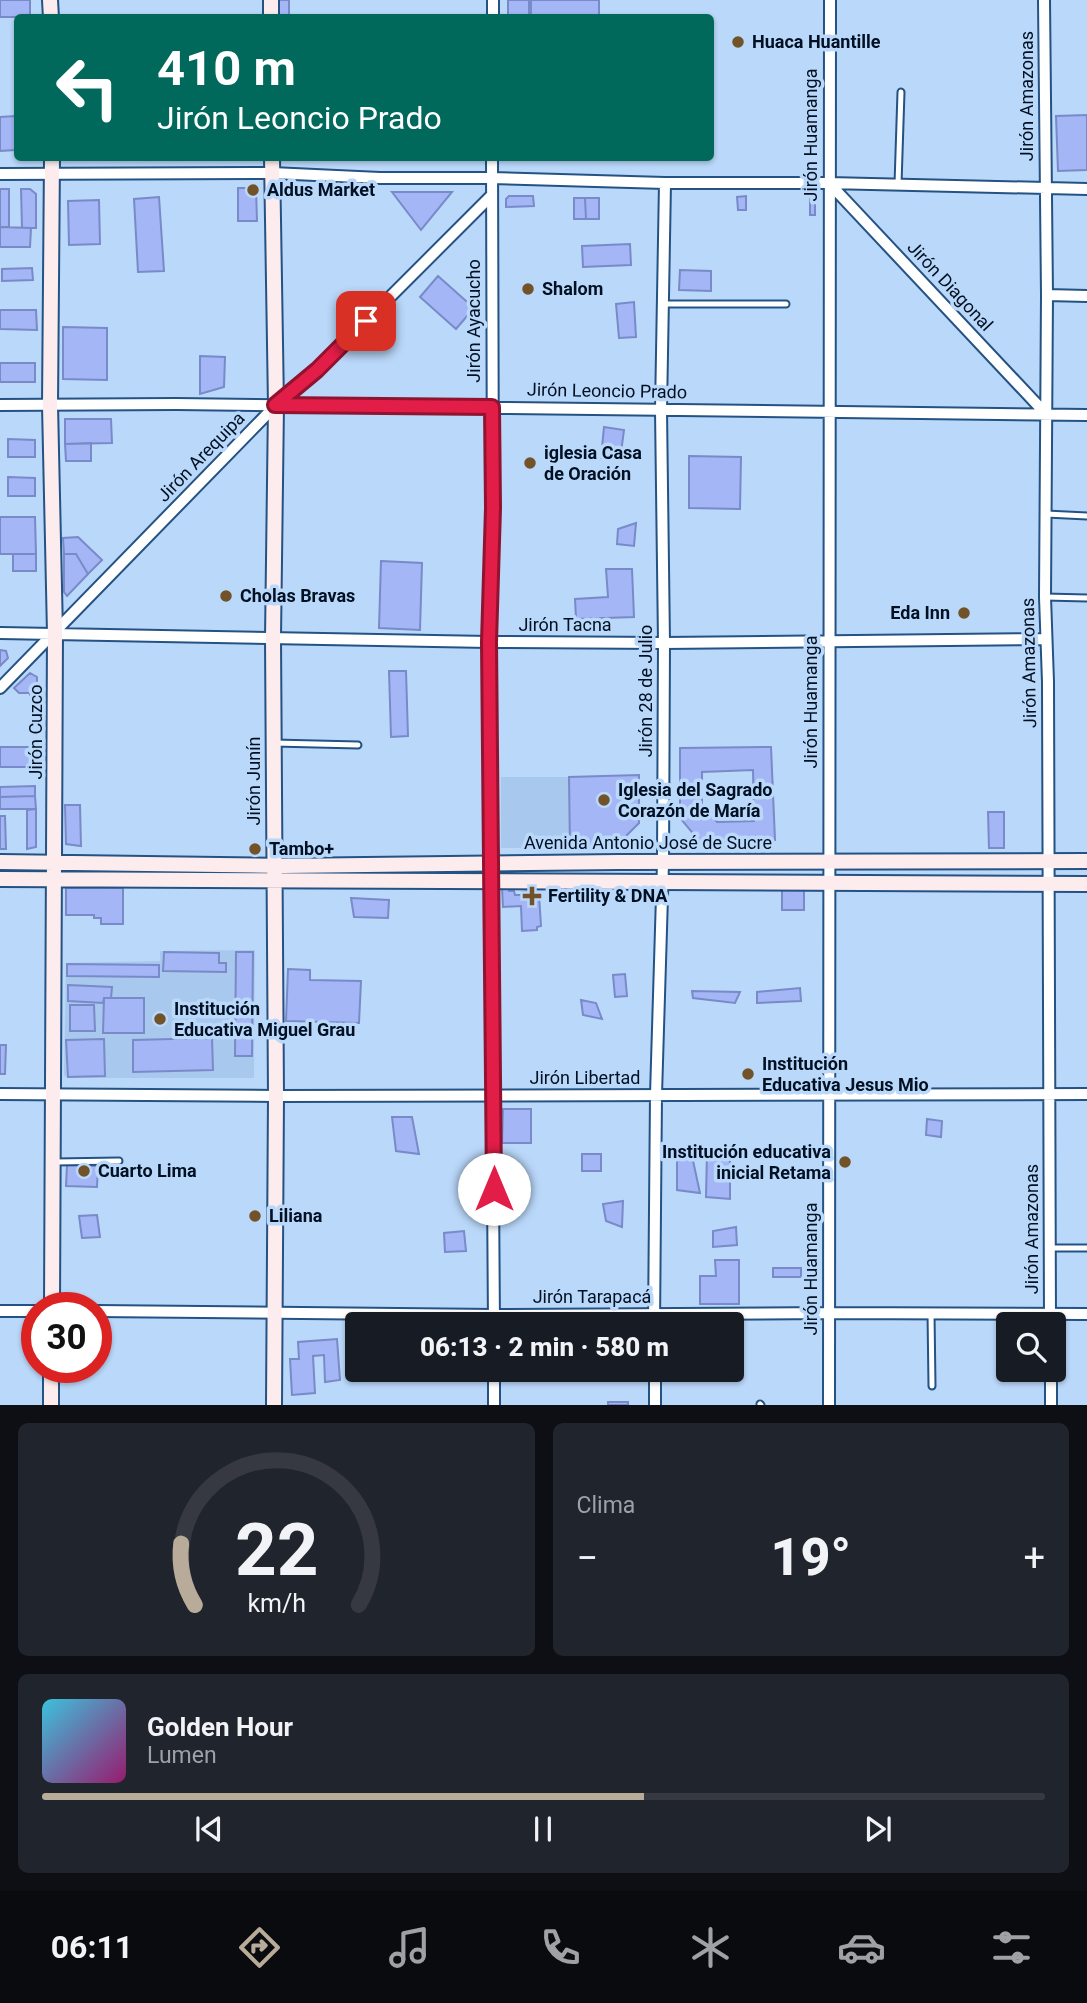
<!DOCTYPE html>
<html lang="es">
<head>
<meta charset="utf-8">
<style>
  :root { --surface:#171b24; --page:#20242c; --text:#f1f3f6; --muted:#9ea1a6; --line:#363941; --accent:#b8ab99 }
  body { margin:0; font-family:Roboto,sans-serif; background:var(--page); color:var(--text); height:100vh; display:flex; flex-direction:column; font-size:26px; white-space:nowrap }
  * { box-sizing:border-box; margin:0 }
  p { font-size:23px; color:var(--muted) }
  .icon { flex:none; width:38px; height:38px; fill:none; stroke:currentColor; stroke-width:2; stroke-linecap:round; stroke-linejoin:round }
  .map { position:relative; height:1405px; overflow:hidden }
  .drawer { display:flex; flex-direction:column; gap:18px; padding:18px; background:#0d0f14; flex:1 }
  .drawer>* { flex:none }
  .top-card { position:absolute; left:14px; top:14px; width:700px; height:147px; border-radius:7px; box-shadow:0 2px 5px #0004; background:#00695c; color:#fff; overflow:hidden }
  .controls { position:absolute; left:996px; top:1312px; display:grid; gap:14px }
  .controls a { display:grid; place-items:center; width:70px; height:70px; border-radius:7px; background:var(--surface); box-shadow:0 2px 5px #0004; font-size:35px }
  .speed { position:absolute; left:21px; top:1292px; display:flex; gap:14px; font-size:35px; font-weight:700; text-align:center }
  .speed>* { display:grid; place-content:center; width:91px; height:91px; border-radius:50%; background:var(--surface); box-shadow:0 2px 5px #0004; line-height:1 }
  .speed .limit { border:10px solid #d22; background:#fff; color:#111 }
  .pin { position:absolute; display:grid; place-items:center; width:60px; height:60px; color:#fff; margin:-30px; border-radius:14px; box-shadow:0 4px 10px #0006 }
  .me { position:absolute; width:77px; margin:-38px; rotate:0deg; stroke-linejoin:round; filter:drop-shadow(0 0 5px #0008) }
  .turn { display:flex; align-items:center; gap:24px; height:147px; padding:0 28px; font-size:32px }
  .turn .icon { width:91px; height:91px; stroke-width:2.5 }
  .turn b { display:block; font-size:49px; line-height:60px }
  .big { font-size:52px; font-weight:800; line-height:1.1 }
  .drawer .widget { flex:1; display:flex; flex-direction:column; justify-content:center; gap:10px; min-width:0; padding:0 24px; border-radius:10px; background:var(--page) }
  .drawer .dial { align-items:center; gap:0 }
  .dial svg { height:182px; overflow:visible; fill:none; stroke:var(--line); stroke-width:7; stroke-linecap:round; text-anchor:middle }
  .dial text { fill:var(--text); stroke:none }
  .song { display:flex; align-items:center; gap:21px }
  .cover { width:84px; height:84px; border-radius:10px; background:linear-gradient(135deg,hsl(190 70% 55%),hsl(320 70% 35%)) }
  .played { height:7px; border-radius:4px; background:linear-gradient(90deg,var(--accent) 60%,var(--line) 60%) }
  .keys { display:flex; justify-content:space-around; direction:ltr }
  .heat { display:flex; justify-content:space-between; align-items:center; font-size:38px; direction:ltr }
  .drawer .tiles { flex:1; display:grid; gap:18px; grid-template-columns:1fr 1fr }
  .widget:last-child { grid-column:span 2 }
  .trip { position:absolute; left:345px; top:1312px; width:399px; height:70px; border-radius:7px; background:var(--surface); box-shadow:0 2px 5px #0004; font-weight:800; line-height:70px; text-align:center }
  .tabs { display:flex; height:112px; justify-content:space-around; align-items:center; background:#090b0e; color:var(--muted) }
  .tabs .icon { width:49px; height:49px }
  .tabs .current { color:var(--accent) }
  .tabs b { font-size:32px; color:var(--text) }
  .map>svg:first-child { display:block }
  .built { fill:#a8c8ed }
  .building { fill:#a4b6f5; stroke:#798ac8; stroke-width:2; fill-rule:evenodd }
  .lines { fill:none; stroke-linecap:round; stroke-linejoin:round }
  .lane-casing { stroke:#235283; stroke-width:9 }
  .street-casing { stroke:#235283; stroke-width:14 }
  .secondary-casing { stroke:#235283; stroke-width:18 }
  .lane { stroke:#fff; stroke-width:5 }
  .street { stroke:#fff; stroke-width:10 }
  .secondary { stroke:#fdecee; stroke-width:14 }
  .route-casing { stroke:#92132f; stroke-width:18 }
  .route { stroke:#e11d48; stroke-width:12 }
  .poi-dot { fill:#725228; stroke:#bad8fa; stroke-width:2.5 }
  .labels { text-anchor:middle; stroke-width:7; stroke-linejoin:round; paint-order:stroke }
  .poi-label { font-size:18px; font-weight:bold; fill:#011023; stroke:#bad8fa; text-anchor:start }
  .street-label { font-size:18px; fill:#011023; stroke:#bad8fa }
</style>
</head>
<body>
<div class="map">
<svg width="1087" height="1405" viewBox="0 0 1087 1405">
  <rect width="100%" height="100%" fill="#bad8fa"/>
  <path class="built" d="M501 777H569L570 848H501Z
    M255 950 254 1078H67L64 1075 66 963 160 961V951Z"/>
  <path class="building" d="M0 0H30V17H0Z
    M276 0H289V15H276Z
    M508 0H529V18H508Z
    M531 0H599V18H531Z
    M1087 115V170L1058 171 1056 116Z
    M15 116V150L0 151V117Z
    M15 124H18V150H15Z
    M238 188H256L257 221H238Z
    M0 189H9V227H0Z
    M21 189H30L36 194V228H22Z
    M392 192H452L421 230Z
    M509 196H533L534 206 506 207V199Z
    M746 196V210H738L737 197Z
    M159 197 164 271 138 272 134 199Z
    M810 197H814L815 200V215H810Z
    M574 198H585L586 219H574Z
    M585 198H599V219H586Z
    M99 200 100 244 69 245 68 201Z
    M0 227 31 228 30 247H0Z
    M630 244 631 265 583 267 582 246Z
    M32 268 33 280 2 281V269Z
    M680 270 711 271V291L679 290Z
    M438 276 474 308 456 329 420 297Z
    M634 302 636 337 619 338 616 304Z
    M0 310H36L37 330 0 329Z
    M63 327 107 328V380L63 379Z
    M200 356 225 357 224 387 200 394Z
    M0 363H35V382H0Z
    M65 419H111L112 443 65 444Z
    M604 427 624 430 620 460 601 458Z
    M8 439 35 440V457H8Z
    M91 443V461H66L65 444Z
    M689 456 741 457 740 509 689 508Z
    M8 477 35 478V496H8Z
    M0 517H35L36 554H0Z
    M636 523 634 546 617 544 618 529Z
    M78 537 102 560 88 574 76 554H64L63 538Z
    M13 554H36V571H13Z
    M64 554H76L88 574 67 596 64 592Z
    M381 561 422 563 420 630 379 628Z
    M606 569H632L634 617 576 619 575 599 608 597Z
    M0 650 6 651 8 658 0 666Z
    M389 671H406L408 736 391 737Z
    M30 673 37 677V718H30V693H19L14 688Z
    M0 747H35V767H0Z
    M771 747 775 840 701 843 680 818V748ZM753 770 754 821 717 822 702 804V772Z
    M639 775V823L614 848H570L569 777Z
    M35 786V796L0 797V787Z
    M35 796 36 809H0V797Z
    M65 805H80L81 846 66 844Z
    M36 809V847L27 849V810Z
    M988 812H1004V848H989Z
    M0 816H5L6 849H0Z
    M509 887V891H514L515 895H522V892L535 891 536 895H539L541 926 537 927V930L522 931 521 906 503 907 502 888Z
    M66 888H123V924H101V918H94V915H66Z
    M782 889H804V910H782Z
    M351 898 389 900 388 918 354 917Z
    M164 952 219 953V963H226V972L163 971Z
    M236 952H253L252 1056H235Z
    M67 964 159 965V977L67 976Z
    M288 969 310 970V980L361 981 359 1023 286 1021Z
    M625 974 627 996 615 997 613 975Z
    M68 985 112 987 111 998H104L103 1003 68 1001Z
    M800 988 801 1001 757 1003V992Z
    M692 991 740 992 735 1003 693 998Z
    M104 998H144V1033H103Z
    M581 1000 596 1003 602 1019 583 1015Z
    M70 1005H94L95 1031H70Z
    M212 1038 213 1070 133 1072V1040Z
    M104 1039 105 1076 68 1077 66 1040Z
    M0 1045H6L5 1074H0Z
    M503 1109H531V1143H502Z
    M392 1117H412L419 1154 396 1151Z
    M927 1119 942 1121 941 1137 926 1135Z
    M730 1149V1199L706 1197 707 1152Z
    M582 1154H601V1171H582Z
    M677 1154 692 1156 700 1193 677 1190Z
    M67 1165 98 1166 97 1187 66 1186Z
    M623 1201 622 1227 606 1221 603 1204Z
    M97 1215 100 1237 82 1238 79 1216Z
    M736 1227 737 1245 713 1247V1231Z
    M464 1231 466 1251 445 1252 444 1233Z
    M715 1260H739V1304H700V1276H716Z
    M773 1268H801V1277H773Z
    M337 1339 340 1380 325 1382 324 1355 313 1356 315 1393 292 1395 290 1359H299L298 1342Z
    M608 1402H628V1405H608Z"/>
  <g class="lines">
    <g class="lane-casing">
      <path id="lane" d="M898 184 901 92
        M663 304H786
        M1046 514 1087 516
        M1045 597 1087 598
        M274 743 358 745
        M55 1162 119 1161
        M1048 1248H1087
        M931 1313 932 1386
        M760 1404 761 1405"/>
    </g>
    <g class="street-casing">
      <path id="street" d="M1044 0 1047 295 1045 597 1048 682 1050 1325
        M493 18V0
        M492 158 493 508 489 642 494 1325
        M0 174 272 173 380 178H492L665 183H829L1087 189
        M829 183 1046 414
        M1047 295 1087 296
        M0 405 176 404 1087 415
        M0 633 489 642 664 643 1046 639
        M0 688 276 405 317 370 491 196
        M0 1094 276 1096 1087 1094
        M0 1311H37
        M96 1311 494 1315 829 1313 1087 1314
        M654 1325 656 1095 663 863 664 643 661 410 665 183
        M655 1370V1405
        M1051 1370V1405
        M494 1405V1370
        M829 1405 830 0"/>
    </g>
    <g class="secondary-casing">
      <path id="secondary" d="M50 0 51 18
        M271 0V18
        M52 158 50 405 55 633 52 1307
        M272 158 276 405 273 638 276 1096 274 1405
        M0 862 283 866 619 862 1087 861
        M0 879 1087 884
        M51 1405V1367"/>
    </g>
    <use href="#lane" class="lane"/>
    <use href="#street" class="street"/>
    <use href="#secondary" class="secondary"/>
  </g>
  <g class="lines">
    <g class="route-casing">
      <path id="route" d="M366 321 317 370 275 405 492 407 493 508 489 642 494 1189"/>
    </g>
    <use href="#route" class="route"/>
  </g>
  <g class="poi-dot">
    <circle cx="738" cy="42" r="7"/>
    <circle cx="253" cy="190" r="7"/>
    <circle cx="528" cy="289" r="7"/>
    <circle cx="530" cy="463" r="7"/>
    <circle cx="226" cy="596" r="7"/>
    <circle cx="964" cy="613" r="7"/>
    <circle cx="604" cy="800" r="7"/>
    <circle cx="255" cy="849" r="7"/>
    <path d="M528.5 885.5h7v7h7v7h-7v7h-7v-7h-7v-7h7z"/>
    <circle cx="160" cy="1019" r="7"/>
    <circle cx="748" cy="1074" r="7"/>
    <circle cx="845" cy="1162" r="7"/>
    <circle cx="84" cy="1171" r="7"/>
    <circle cx="255" cy="1216" r="7"/>
  </g>
  <g class="labels">
    <g class="poi-label">
      <text x="752" y="48">Huaca Huantille</text>
      <text x="267" y="196">Aldus Market</text>
      <text x="542" y="295">Shalom</text>
      <text x="544" y="459">iglesia Casa<tspan x="544" dy="21">de Oración</tspan></text>
      <text x="240" y="602">Cholas Bravas</text>
      <text x="950" y="619" text-anchor="end">Eda Inn</text>
      <text x="618" y="796">Iglesia del Sagrado<tspan x="618" dy="21">Corazón de María</tspan></text>
      <text x="269" y="855">Tambo+</text>
      <text x="548" y="902">Fertility &amp; DNA</text>
      <text x="174" y="1015">Institución<tspan x="174" dy="21">Educativa Miguel Grau</tspan></text>
      <text x="762" y="1070">Institución<tspan x="762" dy="21">Educativa Jesus Mio</tspan></text>
      <text x="831" y="1158" text-anchor="end">Institución educativa<tspan x="831" dy="21">inicial Retama</tspan></text>
      <text x="98" y="1177">Cuarto Lima</text>
      <text x="269" y="1222">Liliana</text>
    </g>
    <g class="street-label">
      <text transform="translate(1027 96) rotate(-90)" y="6">Jirón Amazonas</text>
      <text transform="translate(811 135) rotate(-90)" y="6">Jirón Huamanga</text>
      <text transform="translate(950 286) rotate(47)" y="6">Jirón Diagonal</text>
      <text transform="translate(474 321) rotate(-90)" y="6">Jirón Ayacucho</text>
      <text transform="translate(607 391) rotate(1)" y="6">Jirón Leoncio Prado</text>
      <text transform="translate(201 457) rotate(-46)" y="6">Jirón Arequipa</text>
      <text x="565" y="631">Jirón Tacna</text>
      <text transform="translate(1029 663) rotate(-91)" y="6">Jirón Amazonas</text>
      <text transform="translate(646 691) rotate(-90)" y="6">Jirón 28 de Julio</text>
      <text transform="translate(811 702) rotate(-90)" y="6">Jirón Huamanga</text>
      <text transform="translate(36 732) rotate(-90)" y="6">Jirón Cuzco</text>
      <text transform="translate(254 781) rotate(-90)" y="6">Jirón Junín</text>
      <text x="648" y="849">Avenida Antonio José de Sucre</text>
      <text x="585" y="1084">Jirón Libertad</text>
      <text transform="translate(1032 1229) rotate(-90)" y="6">Jirón Amazonas</text>
      <text transform="translate(811 1269) rotate(-90)" y="6">Jirón Huamanga</text>
      <text x="592" y="1303">Jirón Tarapacá</text>
    </g>
  </g>
</svg>
<div class="controls">
<a><svg class="icon" aria-label="search" viewBox="0 0 24 24"><circle cx="10" cy="10" r="6"/><path d="M15 15l6 6"/></svg></a>
</div>
<div class="speed"><div class="limit">30</div></div>
<div class="pin" style="left:366px;top:321px;background:#d93025"><svg class="icon" aria-label="arrive" viewBox="0 0 24 24"><path d="M6 21V4h12l-3 4 3 4H6"/></svg></div>
<svg class="me" style="left:494px;top:1189px" viewBox="-20 -20 40 40"><circle r="19" fill="#fff"/><path d="M0-13L10 11 0 6-10 11z" fill="#e11d48"/></svg>
<div class="trip">06:13 · 2 min · 580 m</div>
<div class="top-card">
<div class="turn"><svg class="icon" aria-label="left" viewBox="0 0 24 24"><path d="M17 20v-9H6M10 6l-5 5 5 5"/></svg><div><b>410 m</b>Jirón Leoncio Prado</div></div>
</div>
</div>
<section class="drawer">
<div class="tiles">
<div class="widget dial"><svg viewBox="0 0 100 80">
<path d="M14 69A42 42 0 1 1 86 69"/>
<path d="M14 69A42 42 0 0 1 8 42" stroke="#b8ab99"/>
<text x="50" y="56" font-size="32" font-weight="700">22</text>
<text x="50" y="72" font-size="11">km/h</text>
</svg></div>
<div class="widget"><p>Clima</p>
<div class="heat"><a>−</a><b class="big">19°</b><a>+</a></div>
</div>
<div class="widget">
<div class="song"><i class="cover"></i><div><b>Golden Hour</b><p>Lumen</p></div></div>
<div class="played"></div>
<div class="keys"><svg class="icon" aria-label="previous" viewBox="0 0 24 24"><path d="M18 5L8 12l10 7zM5 5v14"/></svg><svg class="icon" aria-label="pause" viewBox="0 0 24 24"><path d="M8 5v14M16 5v14"/></svg><svg class="icon" aria-label="next" viewBox="0 0 24 24"><path d="M6 5l10 7-10 7zM19 5v14"/></svg></div>
</div>
</div>
</section>
<nav class="tabs">
<b>06:11</b>
<svg class="icon current" aria-label="directions" viewBox="0 0 24 24"><path d="M12 3l9 9-9 9-9-9zM9 14v-3h6M13 9l2 2-2 2"/></svg>
<svg class="icon" aria-label="music" viewBox="0 0 24 24"><path d="M9 18V5l10-2v13"/><circle cx="6" cy="18" r="3"/><circle cx="16" cy="16" r="3"/></svg>
<svg class="icon" aria-label="phone" viewBox="0 0 24 24"><path d="M5 4h4l2 5-3 2q2 4 5 5l2-3 5 2v4C11 20 4 13 5 4z"/></svg>
<svg class="icon" aria-label="climate" viewBox="0 0 24 24"><path d="M12 3v18M4 7l16 10M4 17L20 7"/></svg>
<svg class="icon" aria-label="car" viewBox="0 0 24 24"><path d="M5 17H2v-5l4-1 3-4h7l3 4 3 1v5h-3M9 17h6M6 11h13"/><circle cx="7" cy="17" r="2"/><circle cx="17" cy="17" r="2"/></svg>
<svg class="icon" aria-label="filters" viewBox="0 0 24 24"><path d="M4 7h16M4 17h16"/><circle cx="9" cy="7" r="2"/><circle cx="15" cy="17" r="2"/></svg>
</nav>
</body>
</html>
